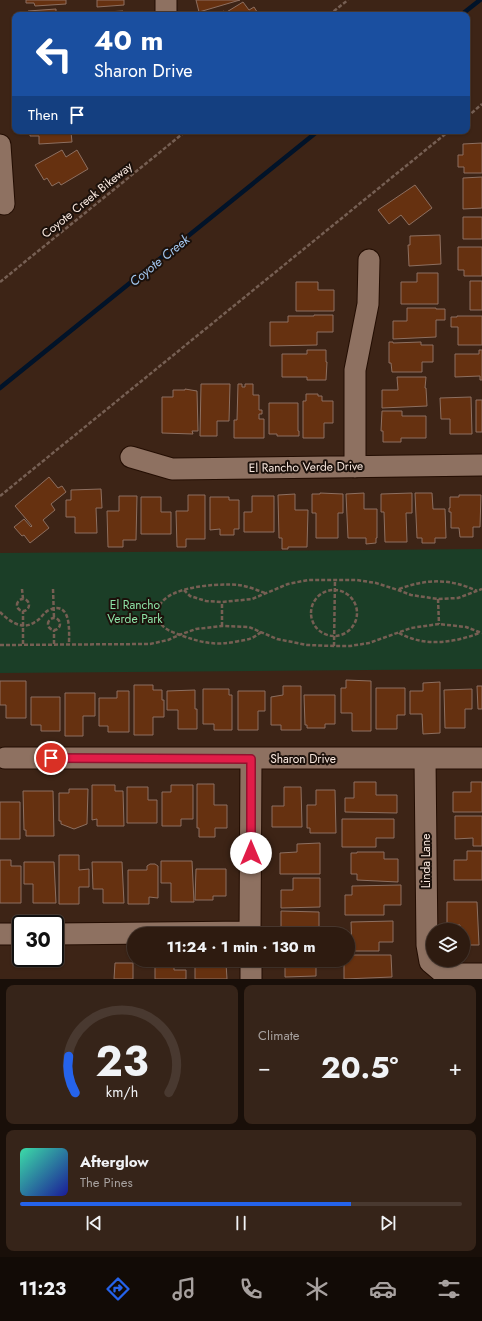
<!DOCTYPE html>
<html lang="en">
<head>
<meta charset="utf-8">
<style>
  :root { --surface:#2e1b10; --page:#362419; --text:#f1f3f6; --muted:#a7a19f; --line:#493930; --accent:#2563eb }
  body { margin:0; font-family:Jost,sans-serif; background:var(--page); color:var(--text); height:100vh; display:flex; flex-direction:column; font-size:15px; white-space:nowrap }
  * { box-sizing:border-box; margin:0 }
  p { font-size:13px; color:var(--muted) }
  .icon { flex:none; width:22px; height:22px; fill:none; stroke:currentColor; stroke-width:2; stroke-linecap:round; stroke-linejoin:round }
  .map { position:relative; height:979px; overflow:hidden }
  .side { display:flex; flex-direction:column; gap:6px; padding:6px; background:#190f09; flex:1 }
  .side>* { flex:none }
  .banner { position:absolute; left:12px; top:12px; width:458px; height:122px; border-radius:8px; box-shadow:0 1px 3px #0004,0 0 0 1px var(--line); background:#1a4fa0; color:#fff; overflow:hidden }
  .tools { position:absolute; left:426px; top:923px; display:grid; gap:8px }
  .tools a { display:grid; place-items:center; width:44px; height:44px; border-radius:50%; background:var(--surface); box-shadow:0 1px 3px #0004,0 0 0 1px var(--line); font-size:20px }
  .speed { position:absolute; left:12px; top:915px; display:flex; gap:8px; font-size:20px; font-weight:700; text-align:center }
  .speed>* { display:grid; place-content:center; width:52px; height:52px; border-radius:50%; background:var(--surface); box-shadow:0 1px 3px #0004,0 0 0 1px var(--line); line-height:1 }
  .speed .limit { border:2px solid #111; border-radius:6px; background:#fff; color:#111 }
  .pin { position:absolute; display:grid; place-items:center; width:34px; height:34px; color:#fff; margin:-17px; border:2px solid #fff; border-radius:50%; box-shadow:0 1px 4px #0007 }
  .me { position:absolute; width:44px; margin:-22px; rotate:0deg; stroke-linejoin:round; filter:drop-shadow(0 0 3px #0008) }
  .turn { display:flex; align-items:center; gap:14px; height:84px; padding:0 16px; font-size:18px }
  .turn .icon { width:52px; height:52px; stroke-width:2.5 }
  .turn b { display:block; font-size:28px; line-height:34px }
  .then { display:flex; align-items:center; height:38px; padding:0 16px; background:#0003; gap:8px; font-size:15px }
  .big { font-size:30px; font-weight:700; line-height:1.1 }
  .side .tile { flex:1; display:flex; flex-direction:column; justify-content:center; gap:6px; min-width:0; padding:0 14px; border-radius:8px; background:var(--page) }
  .side .dial { align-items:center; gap:0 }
  .dial svg { height:104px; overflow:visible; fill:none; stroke:var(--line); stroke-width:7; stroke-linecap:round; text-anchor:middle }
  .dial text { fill:var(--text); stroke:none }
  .song { display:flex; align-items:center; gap:12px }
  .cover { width:48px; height:48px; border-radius:6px; background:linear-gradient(135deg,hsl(160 70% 55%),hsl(240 70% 35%)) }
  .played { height:4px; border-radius:2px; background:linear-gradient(90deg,var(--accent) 75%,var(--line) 75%) }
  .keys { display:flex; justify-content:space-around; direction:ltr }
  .heat { display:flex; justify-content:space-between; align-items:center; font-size:22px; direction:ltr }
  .side .tiles { flex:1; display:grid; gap:6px; grid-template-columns:1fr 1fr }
  .tile:last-child { grid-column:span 2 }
  .trip { position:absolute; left:127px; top:927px; width:228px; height:40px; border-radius:20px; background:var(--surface); box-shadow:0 1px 3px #0004,0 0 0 1px var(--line); font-weight:700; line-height:40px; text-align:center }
  .tabs { display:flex; height:64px; justify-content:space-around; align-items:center; background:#120b06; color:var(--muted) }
  .tabs .icon { width:28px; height:28px }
  .tabs .current { color:var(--accent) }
  .tabs b { font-size:18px; color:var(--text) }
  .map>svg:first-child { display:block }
  .green { fill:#1b3e27 }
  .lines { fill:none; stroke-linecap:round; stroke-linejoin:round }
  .stream { stroke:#011329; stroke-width:4.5 }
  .building { fill:#663110; stroke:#8d6f60 }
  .minor-casing { stroke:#230d02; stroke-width:23 }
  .path { stroke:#765f53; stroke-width:2.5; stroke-dasharray:4 2; stroke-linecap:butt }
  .minor { stroke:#8e7161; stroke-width:21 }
  .route-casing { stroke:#92132f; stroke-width:10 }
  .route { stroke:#e11d48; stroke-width:7 }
  .labels { text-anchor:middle; stroke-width:4; stroke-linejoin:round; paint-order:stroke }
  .street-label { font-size:12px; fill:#f9e8df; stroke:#1c110b }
  .park-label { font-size:12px; fill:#8de2a6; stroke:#1c110b }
  .water-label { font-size:13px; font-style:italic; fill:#a3c8f1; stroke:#1c110b }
</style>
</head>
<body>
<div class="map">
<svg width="482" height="979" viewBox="0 0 482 979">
  <rect width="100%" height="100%" fill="#3d2416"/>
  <path class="green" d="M482 549V669L0 673V553Z"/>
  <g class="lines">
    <path class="stream" d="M461 15 480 0
      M0 388 318 131"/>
  </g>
  <path class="building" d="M26 0H66V4L35 6 34 3H26Z
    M97 0H124V5L97 7Z
    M196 0H240L199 12Z
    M243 2 249 10 254 7 259 15H221L220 13 224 11 225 13Z
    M56 9V15H28V11Z
    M123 11V15H90V13Z
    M30 131 71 132 72 142 39 144V136H30Z
    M482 143V173H464V167H458V155H463V144Z
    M62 150 66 157 77 150 88 169 61 185 59 182 52 186 47 178 44 180 35 165Z
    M482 177V208L463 209V178Z
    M415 185 432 208 409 225 401 215 389 224 378 210Z
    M463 217H482V239H463Z
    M440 235 441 264 409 266 408 245H410V236Z
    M458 247H482V276H464V270H458Z
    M417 273H438V304H401V282H417Z
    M470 281H482V310H470Z
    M296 282H318V290H334V311H296Z
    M407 308H436V309H445V320H436V337L393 339V321H407Z
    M314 315H333V332H317V345L270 346V322H288V316H314Z
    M457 316H482V345H458V327H451V317H457Z
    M389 342H393V343L421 342V345H433V362H422V372H392L391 363H389Z
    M307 350H326V362H327L326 380H307V377H282V354H307Z
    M479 350H482V380H480V376L455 377V354H479Z
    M397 377H426L425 388H426L427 406 382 408V390H398Z
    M201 384H230L229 421H217V436H200Z
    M238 384H242V387H245V384H253V395H259V410H262V414H259V419H264V438H234V420H237Z
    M185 389 197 391 198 431H192L193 434 162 433V397H173V390H185Z
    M306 394H318V396H322V401H333V423H324V438H303V401H306Z
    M471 397 472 434H450V419H441L440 398Z
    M476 400H482V432H476Z
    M269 403H298V431H299V436H277V434H269Z
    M382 411H402V416H426V438H401V442H383V431H381Z
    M49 477 58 488 62 486 66 492 51 504 55 510 43 520 49 528 30 543 24 535 22 536 14 527 24 519 31 527 32 526 15 506Z
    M101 489 102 508H96L97 533H75V517H66V500H71V490Z
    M320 493 343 494V513H338V538H316V513H312V494H320Z
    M364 493V509H377V538H376V543L366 544V538H348L346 494Z
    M412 493V513H406L407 542H385L384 512H381V494Z
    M415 493H432L433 509H445L446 538H435V543H422V538H417Z
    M295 494V510H308L307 547H288V549H282V538H279L278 495Z
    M188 495H205V539H186V547H177L176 511H188Z
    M459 495H481L480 527H473V537H460L459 528H451V512H449V508H450V497H459Z
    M119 496H137L136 540H123V547H108L107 511H119Z
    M252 496H274V532H244V512H252Z
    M141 497H161V512H171V534H141Z
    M210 497H229V500H239V529H234V535H220V529L210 530Z
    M346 680 371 681V731H352V713H341V688H346Z
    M0 681H26V718H6V705H0Z
    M440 682V733L423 734 422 714H410V691H423V683Z
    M134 685H153V690H162V700H164V717H153V735H134Z
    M283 686H301V730H281V725H271V697L283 695Z
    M477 686H482V709H478Z
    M376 688H405V715H397V729H376Z
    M203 689H229V695H232V730H214V724H203Z
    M472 689V709H465V728H445L444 690Z
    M195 690V709H197V729H178V710H167V691Z
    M117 691H129V732H108V726H99V698H117Z
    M238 691H265V711H258V730H238Z
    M65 693H95V716H83V736H65Z
    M304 695H335V724H325V728H307V725H305Z
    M31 697H60V731H41V725H31Z
    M354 782H376V795H397V813L345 812V798H354Z
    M471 782H482V812H453V792H471Z
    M197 784H214V805H227V828H215V837H199V828H197Z
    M92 785H115V791H123L124 826H97V819L92 820Z
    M171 785H193V819H181V826H162V792H171Z
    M127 787H148V800H157V823H127Z
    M284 787H301L302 827H272V806H284Z
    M69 789H88L87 824 74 829 61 824V821H59V793H69Z
    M316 790H335L336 833H310V828H307V805H316Z
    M23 791H53L54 836H26V830H24Z
    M0 802H20V839H0Z
    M455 816H482V846H473V838L455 839Z
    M342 819H394V838H376V847H342Z
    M320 843V874H280V853L297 852V844Z
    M467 851H482V880H454V860H467Z
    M357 852H384V859H398V882L357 880V874H351V853H357Z
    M59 855H79V870L89 869V887H79V904H59Z
    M0 860H11V866H21V903H0Z
    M161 861H192L194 902H171V883H161Z
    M24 862H54L56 903H33V884H24Z
    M92 862H122L124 903H103V889H93Z
    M150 864H155L158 866V898L149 897V904H128V870H147V866Z
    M196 869H226V896H213V900H195Z
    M293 878H320V907L281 908V890H293Z
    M401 885V905H384V915H345V895H352V886Z
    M447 902H477L479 945H463V930H460V925H447Z
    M281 911 319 912V934H281Z
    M393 921V942H379V951H352L351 922Z
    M349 955H391L392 977 344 979V960H348Z
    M282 960H316V976L285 977V961H282Z
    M115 963H133V979H114Z
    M211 963H226L227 979H195V966H211Z
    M174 966V970H186V979H155V967Z"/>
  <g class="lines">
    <g class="minor-casing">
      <path id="minor" d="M166 0V15
        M0 145 4 204
        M131 457 172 469 482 465
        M355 467V370L368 304 369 260
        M5 758H482
        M425 759 427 945 430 962 442 972 460 974H482
        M0 934H21
        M55 934 250 932
        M250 934 251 759
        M251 960V979"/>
    </g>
    <path class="path" d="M329 15 348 0
      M467 117 482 104
      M0 282 186 131
      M0 496 449 131
      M22 589 23 599
      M53 589 54 618
      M399 589C426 579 450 578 477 591
      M184 590 190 596 206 601 222 602 252 599 288 584 308 580H357L376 583 398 590 411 595 438 599 458 598 482 589
      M311 613a23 23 0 1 1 46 0a23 23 0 1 1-46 0Z
      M438 599 439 624
      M17 605a6 6 0 1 1 12 0a6 6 0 1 1-12 0Z
      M0 612C9 621 22 631 35 622 41 619 43 613 49 610 72 600 69 632 69 644
      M48 624a6 6 0 1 1 12 0a6 6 0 1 1-12 0Z
      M222 626V602
      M261 632C254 638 248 640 239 641 216 646 202 643 180 635 172 632 163 629 160 622 145 586 218 583 238 585 247 586 257 590 265 593
      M399 633C424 647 454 643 479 633
      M23 644V611
      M54 644V630
      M0 645 150 644 168 640 179 635 196 629 222 626 249 627 277 639 307 645 334 646H350L369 643 411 628 439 624 466 627 482 633
      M334 646 335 579"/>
    <use href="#minor" class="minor"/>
  </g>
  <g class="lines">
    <g class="route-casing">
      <path id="route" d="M51 758 251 759V853"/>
    </g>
    <use href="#route" class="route"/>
  </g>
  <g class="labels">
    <g class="street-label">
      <text transform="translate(87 200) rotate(-39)" y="4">Coyote Creek Bikeway</text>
      <text transform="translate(306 467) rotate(-1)" y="4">El Rancho Verde Drive</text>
      <text x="303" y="763">Sharon Drive</text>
      <text transform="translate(426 861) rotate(-90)" y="4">Linda Lane</text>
    </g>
    <g class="park-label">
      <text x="135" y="609">El Rancho<tspan x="135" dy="14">Verde Park</tspan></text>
    </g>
    <g class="water-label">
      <text transform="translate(159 260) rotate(-39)" y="5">Coyote Creek</text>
    </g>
  </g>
</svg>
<div class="tools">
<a><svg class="icon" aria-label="layers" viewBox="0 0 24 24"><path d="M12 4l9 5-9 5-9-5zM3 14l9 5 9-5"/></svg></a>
</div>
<div class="speed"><div class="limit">30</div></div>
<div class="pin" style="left:51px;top:758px;background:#d93025"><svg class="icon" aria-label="arrive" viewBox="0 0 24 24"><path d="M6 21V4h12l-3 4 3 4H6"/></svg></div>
<svg class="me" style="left:251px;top:853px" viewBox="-20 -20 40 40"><circle r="19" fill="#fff"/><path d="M0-13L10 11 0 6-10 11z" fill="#e11d48"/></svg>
<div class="trip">11:24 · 1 min · 130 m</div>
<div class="banner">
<div class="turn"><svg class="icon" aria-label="left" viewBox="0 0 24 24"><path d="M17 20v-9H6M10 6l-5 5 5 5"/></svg><div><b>40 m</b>Sharon Drive</div></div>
<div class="then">Then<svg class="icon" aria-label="arrive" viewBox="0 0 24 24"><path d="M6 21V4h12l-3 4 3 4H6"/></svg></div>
</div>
</div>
<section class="side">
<div class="tiles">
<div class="tile dial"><svg viewBox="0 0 100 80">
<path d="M14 69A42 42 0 1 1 86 69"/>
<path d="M14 69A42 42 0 0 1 9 41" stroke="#2563eb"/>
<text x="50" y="56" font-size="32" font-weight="700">23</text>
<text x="50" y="72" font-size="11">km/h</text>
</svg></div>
<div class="tile"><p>Climate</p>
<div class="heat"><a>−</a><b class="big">20.5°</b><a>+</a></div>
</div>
<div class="tile">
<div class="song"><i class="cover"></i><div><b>Afterglow</b><p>The Pines</p></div></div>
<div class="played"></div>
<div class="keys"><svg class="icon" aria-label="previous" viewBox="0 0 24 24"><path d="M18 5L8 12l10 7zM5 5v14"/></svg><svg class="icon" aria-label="pause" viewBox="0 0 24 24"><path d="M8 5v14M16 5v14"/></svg><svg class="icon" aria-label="next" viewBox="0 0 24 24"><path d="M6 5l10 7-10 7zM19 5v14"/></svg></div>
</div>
</div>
</section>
<nav class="tabs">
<b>11:23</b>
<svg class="icon current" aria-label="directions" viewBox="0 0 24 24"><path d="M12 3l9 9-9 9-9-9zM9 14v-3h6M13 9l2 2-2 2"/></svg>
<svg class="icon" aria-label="music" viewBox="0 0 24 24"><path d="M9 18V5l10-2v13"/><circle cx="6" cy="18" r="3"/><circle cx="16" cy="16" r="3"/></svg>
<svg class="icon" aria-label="phone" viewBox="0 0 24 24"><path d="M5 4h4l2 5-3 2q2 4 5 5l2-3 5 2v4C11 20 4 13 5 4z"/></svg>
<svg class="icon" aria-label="climate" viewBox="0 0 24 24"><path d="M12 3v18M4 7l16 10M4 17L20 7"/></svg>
<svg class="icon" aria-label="car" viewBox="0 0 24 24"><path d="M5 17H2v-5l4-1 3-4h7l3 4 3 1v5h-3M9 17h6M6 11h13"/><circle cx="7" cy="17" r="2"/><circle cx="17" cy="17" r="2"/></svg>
<svg class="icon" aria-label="filters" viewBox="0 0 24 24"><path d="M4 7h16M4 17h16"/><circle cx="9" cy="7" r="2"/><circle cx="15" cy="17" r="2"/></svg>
</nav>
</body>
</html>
